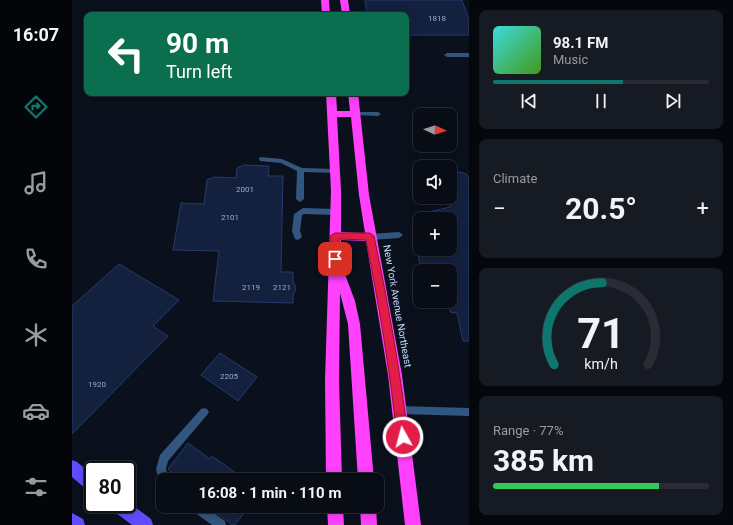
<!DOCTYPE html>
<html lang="en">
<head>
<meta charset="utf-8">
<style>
  :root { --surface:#080c15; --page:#161a22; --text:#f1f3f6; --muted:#989ba0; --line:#292c34; --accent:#0f766e }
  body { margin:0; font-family:Roboto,sans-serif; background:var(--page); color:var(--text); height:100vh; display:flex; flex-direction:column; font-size:15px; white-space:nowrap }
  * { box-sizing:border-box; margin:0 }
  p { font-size:13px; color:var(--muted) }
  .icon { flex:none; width:22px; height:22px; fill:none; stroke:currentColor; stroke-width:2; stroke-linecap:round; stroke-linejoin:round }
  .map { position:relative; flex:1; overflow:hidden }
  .drawer { display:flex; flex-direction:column; gap:10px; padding:10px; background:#04070c; width:264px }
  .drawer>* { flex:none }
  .hud { position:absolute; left:12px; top:12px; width:325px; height:84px; border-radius:8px; box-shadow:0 2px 10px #0003,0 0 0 1px var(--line); background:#0b6e4f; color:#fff; overflow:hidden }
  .needle { width:26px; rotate:93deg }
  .tools { position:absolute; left:341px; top:108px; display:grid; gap:8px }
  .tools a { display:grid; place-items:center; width:44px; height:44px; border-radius:8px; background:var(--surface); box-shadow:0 2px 10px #0003,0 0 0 1px var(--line); font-size:20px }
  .speed { position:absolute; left:12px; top:461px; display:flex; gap:8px; font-size:20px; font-weight:700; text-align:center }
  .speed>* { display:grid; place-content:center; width:52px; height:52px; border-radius:50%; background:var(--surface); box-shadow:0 2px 10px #0003,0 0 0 1px var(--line); line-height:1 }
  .speed .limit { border:2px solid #111; border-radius:6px; background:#fff; color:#111 }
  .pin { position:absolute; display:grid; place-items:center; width:34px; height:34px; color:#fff; margin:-17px; border-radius:8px; box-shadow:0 2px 6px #0006 }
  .me { position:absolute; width:44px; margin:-22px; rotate:353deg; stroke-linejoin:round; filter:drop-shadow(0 0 3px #0008) }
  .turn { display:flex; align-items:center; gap:14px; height:84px; padding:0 16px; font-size:18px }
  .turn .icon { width:52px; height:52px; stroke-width:2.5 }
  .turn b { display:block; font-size:28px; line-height:34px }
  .big { font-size:30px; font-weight:700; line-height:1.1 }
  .drawer .tile { flex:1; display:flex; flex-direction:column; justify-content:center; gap:6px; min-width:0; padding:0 14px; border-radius:8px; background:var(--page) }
  .drawer .dial { align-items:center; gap:0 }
  .dial svg { height:104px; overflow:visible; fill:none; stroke:var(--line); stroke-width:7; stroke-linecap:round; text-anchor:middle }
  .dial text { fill:var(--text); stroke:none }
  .song { display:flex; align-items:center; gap:12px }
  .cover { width:48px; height:48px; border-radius:6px; background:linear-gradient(135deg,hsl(180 70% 55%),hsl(100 70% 35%)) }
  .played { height:4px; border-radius:2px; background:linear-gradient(90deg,var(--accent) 60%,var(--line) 60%) }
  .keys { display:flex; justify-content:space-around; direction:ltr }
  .heat { display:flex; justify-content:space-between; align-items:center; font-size:22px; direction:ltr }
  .charge { height:6px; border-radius:3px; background:linear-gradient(90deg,#34c759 77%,var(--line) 0) }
  .trip { position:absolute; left:84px; top:473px; width:228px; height:40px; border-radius:8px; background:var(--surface); box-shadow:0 2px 10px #0003,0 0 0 1px var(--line); font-weight:700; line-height:40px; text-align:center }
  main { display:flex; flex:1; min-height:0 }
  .menu { display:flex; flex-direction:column; width:72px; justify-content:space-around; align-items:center; background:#030508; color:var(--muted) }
  .menu .icon { width:28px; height:28px }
  .menu .active { color:var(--accent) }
  .menu b { font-size:18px; color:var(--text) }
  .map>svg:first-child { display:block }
  .building { fill:#14213e; stroke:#253b6c }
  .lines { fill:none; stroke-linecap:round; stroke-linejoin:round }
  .lane { fill:#31567f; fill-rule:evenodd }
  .primary { fill:#604cff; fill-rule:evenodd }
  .highway { fill:#ff40fd; fill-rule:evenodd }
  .route { fill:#e11d48; stroke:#92132f }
  .labels { text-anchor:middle; stroke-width:4; stroke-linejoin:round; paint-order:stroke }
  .number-label { font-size:8px; fill:#99adcf }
  .street-label { font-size:10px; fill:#c5dcff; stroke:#0a101c }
</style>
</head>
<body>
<main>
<nav class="menu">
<b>16:07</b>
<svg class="icon active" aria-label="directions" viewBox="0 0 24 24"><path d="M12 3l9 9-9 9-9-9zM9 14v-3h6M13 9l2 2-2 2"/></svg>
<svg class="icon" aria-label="music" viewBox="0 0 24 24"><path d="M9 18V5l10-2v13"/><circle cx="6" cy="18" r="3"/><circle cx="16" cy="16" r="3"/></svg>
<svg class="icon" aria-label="phone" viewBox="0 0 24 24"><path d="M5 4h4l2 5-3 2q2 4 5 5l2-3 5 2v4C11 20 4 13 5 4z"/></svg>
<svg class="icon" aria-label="climate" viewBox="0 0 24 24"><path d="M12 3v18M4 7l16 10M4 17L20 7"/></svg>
<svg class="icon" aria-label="car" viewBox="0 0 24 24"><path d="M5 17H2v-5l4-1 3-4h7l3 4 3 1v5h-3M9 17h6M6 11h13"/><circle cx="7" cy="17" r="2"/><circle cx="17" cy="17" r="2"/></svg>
<svg class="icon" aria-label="filters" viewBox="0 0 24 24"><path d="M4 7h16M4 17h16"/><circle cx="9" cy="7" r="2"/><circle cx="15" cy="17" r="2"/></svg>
</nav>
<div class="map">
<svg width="397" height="525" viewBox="0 0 397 525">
  <rect width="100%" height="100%" fill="#0a101c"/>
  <path class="building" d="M293 0H390L397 20V35H334V15H295Z
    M172 165 197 166 196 176H211L209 272H221V281L224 288 221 296V303L141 301 147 251 101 250 109 203 132 204 135 180 142 177 164 178 165 168Z
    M388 172 394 174 397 178V341H391L385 313 378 312V271H349L345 249H378V219H350L349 214 378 207V175Z
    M47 264 107 300 81 326 96 336 0 434V306Z
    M148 353 185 377 166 401 129 375Z
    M116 443 138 459 140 456 174 480H108L96 469Z
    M136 506H177L163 525H160Z"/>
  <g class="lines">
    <path class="lane" d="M397 53V57H375L372 55 375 53Z
      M283 112H306L309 114 306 116 281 115 280 114Z
      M188 157 210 159 230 168 263 169 267 171 263 173 232 172V199L228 202 224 199 225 171 209 163 188 161 187 159Z
      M231 208 264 209 268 212 264 215 232 214 230 215 228 231 230 237 226 240 223 239 220 231 222 214Z
      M327 232 331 235 327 238 298 240 294 237 298 234Z
      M328 406 397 408V416L328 414 325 413 323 410 325 407Z
      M132 408 135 409 137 412 135 415 96 461 94 469 97 480H91V485L88 484 84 469 88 455 129 409Z
      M118 506H132L153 521 154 525H140L119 510Z"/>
    <path class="primary" d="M0 460 5 462 21 475V493L15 490 0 477Z
      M55 501 79 519 81 525H60L40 510 38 504H55Z
      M0 513 11 519 13 525H0Z"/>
    <path class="highway" d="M249 0H257L258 15H250Z
      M268 0H276L278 15H270Z
      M254 93H264L265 111H278L276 93H286L297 195 330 375 349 525H333L316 375 294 241 269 240 268 261 283 301 288 324 302 480H286L276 324 268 293 267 380 270 480H254L253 380 259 191ZM265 117H279L287 195 293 233 269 232V191Z
      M255 506H271L272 525H256Z
      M288 506H304L305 525H289Z"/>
  </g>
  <path class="route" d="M263 233H298L302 236C316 303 328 369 336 437L335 441 331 443 327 441 325 437C318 371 307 305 294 240L267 239 268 259 263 262 258 259V236Z"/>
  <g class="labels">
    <g class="number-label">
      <text x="365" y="21">1818</text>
      <text x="173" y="192">2001</text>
      <text x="158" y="220">2101</text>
      <text x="179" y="290">2119</text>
      <text x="210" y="290">2121</text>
      <text x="157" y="379">2205</text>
      <text x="25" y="387">1920</text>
    </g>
    <g class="street-label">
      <text transform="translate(326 306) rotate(80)" y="4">New York Avenue Northeast</text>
    </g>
  </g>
</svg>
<div class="tools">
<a><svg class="needle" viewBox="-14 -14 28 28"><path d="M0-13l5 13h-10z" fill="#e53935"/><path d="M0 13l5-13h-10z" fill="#989ba0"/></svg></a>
<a><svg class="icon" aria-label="sound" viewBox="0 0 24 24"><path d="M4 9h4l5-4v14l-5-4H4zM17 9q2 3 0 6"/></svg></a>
<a>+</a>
<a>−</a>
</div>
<div class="speed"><div class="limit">80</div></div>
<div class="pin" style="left:263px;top:259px;background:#d93025"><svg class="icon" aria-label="arrive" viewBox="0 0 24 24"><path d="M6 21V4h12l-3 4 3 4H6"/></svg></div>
<svg class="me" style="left:331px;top:437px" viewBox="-20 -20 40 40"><circle r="17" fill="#e11d48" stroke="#fff" stroke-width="3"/><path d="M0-11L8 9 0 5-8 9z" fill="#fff"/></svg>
<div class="trip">16:08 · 1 min · 110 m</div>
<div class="hud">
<div class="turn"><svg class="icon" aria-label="left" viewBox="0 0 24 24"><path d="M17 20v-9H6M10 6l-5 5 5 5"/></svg><div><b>90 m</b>Turn left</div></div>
</div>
</div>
<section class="drawer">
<div class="tile">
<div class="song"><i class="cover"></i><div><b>98.1 FM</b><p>Music</p></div></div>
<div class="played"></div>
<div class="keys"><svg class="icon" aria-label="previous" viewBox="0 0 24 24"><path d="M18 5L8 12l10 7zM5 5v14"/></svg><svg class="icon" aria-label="pause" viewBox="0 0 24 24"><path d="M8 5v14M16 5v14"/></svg><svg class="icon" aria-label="next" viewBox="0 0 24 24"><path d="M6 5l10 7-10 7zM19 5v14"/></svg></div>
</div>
<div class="tile"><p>Climate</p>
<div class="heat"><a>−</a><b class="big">20.5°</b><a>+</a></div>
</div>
<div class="tile dial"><svg viewBox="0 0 100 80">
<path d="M14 69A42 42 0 1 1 86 69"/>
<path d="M14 69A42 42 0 0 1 51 6" stroke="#0f766e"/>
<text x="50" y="56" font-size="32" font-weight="700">71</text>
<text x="50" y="72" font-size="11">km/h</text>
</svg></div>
<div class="tile"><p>Range · 77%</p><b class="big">385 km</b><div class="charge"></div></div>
</section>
</main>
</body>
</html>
